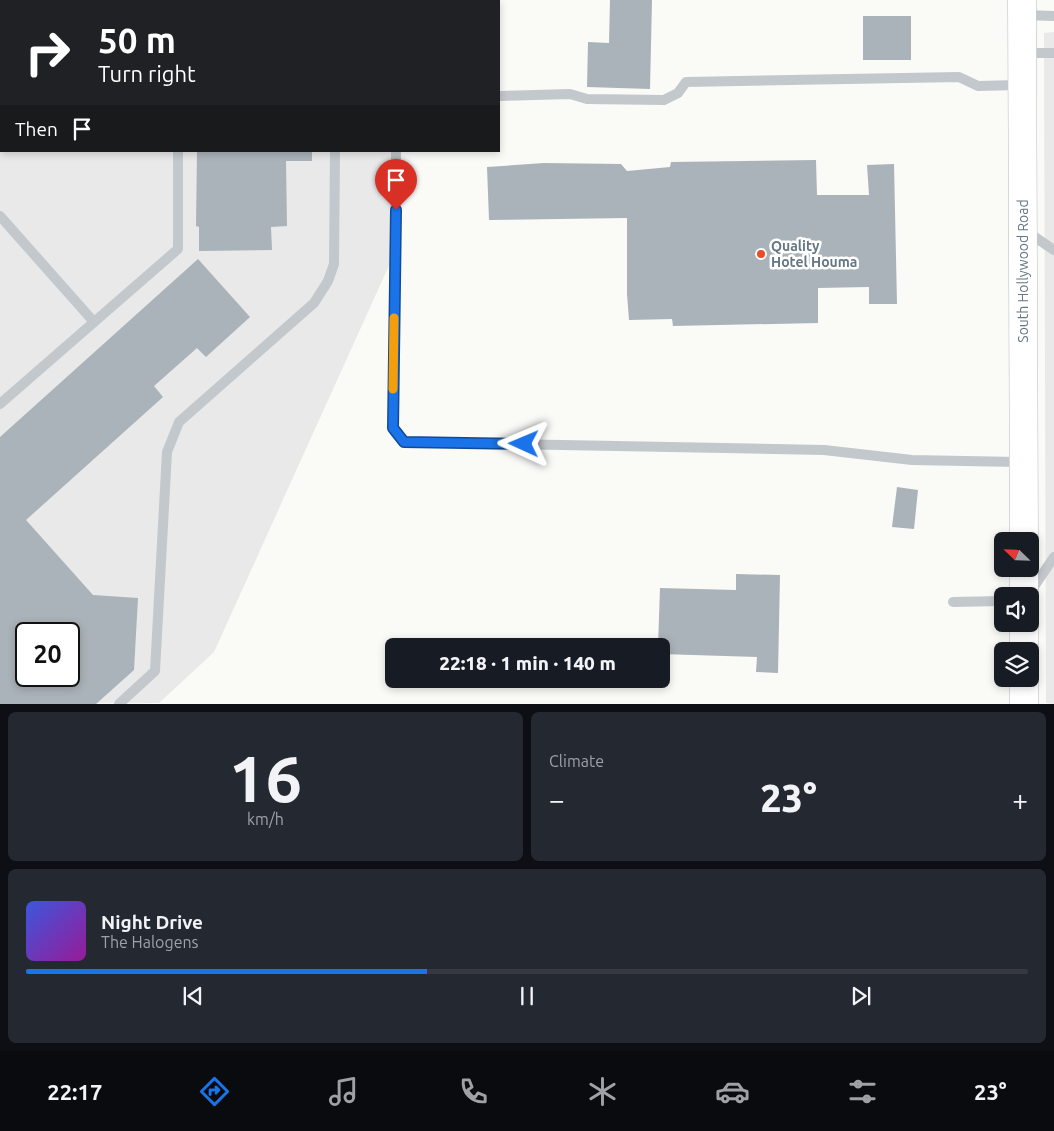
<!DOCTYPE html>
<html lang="en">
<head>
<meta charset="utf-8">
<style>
  :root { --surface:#171b24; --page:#242831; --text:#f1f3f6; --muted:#9ea1a6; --line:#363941; --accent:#1a73e8 }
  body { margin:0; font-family:Ubuntu,sans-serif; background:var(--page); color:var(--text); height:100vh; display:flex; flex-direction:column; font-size:19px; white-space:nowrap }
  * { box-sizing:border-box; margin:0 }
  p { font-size:16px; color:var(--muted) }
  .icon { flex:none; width:28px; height:28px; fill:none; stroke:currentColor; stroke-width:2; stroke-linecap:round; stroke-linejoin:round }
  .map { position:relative; height:704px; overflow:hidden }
  .sheet { display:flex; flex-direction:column; gap:8px; padding:8px; background:#0d0f14; flex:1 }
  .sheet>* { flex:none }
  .top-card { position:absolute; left:0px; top:0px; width:500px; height:152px; box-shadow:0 2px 8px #0003; background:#202124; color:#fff; overflow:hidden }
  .needle { width:32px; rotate:293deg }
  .tools { position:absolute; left:994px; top:532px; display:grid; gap:10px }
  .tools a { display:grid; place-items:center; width:45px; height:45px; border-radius:8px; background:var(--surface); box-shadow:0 2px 8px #0003; font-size:25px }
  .speed { position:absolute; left:15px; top:622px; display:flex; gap:10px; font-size:25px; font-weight:700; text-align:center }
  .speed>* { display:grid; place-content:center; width:65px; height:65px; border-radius:50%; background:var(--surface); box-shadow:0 2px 8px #0003; line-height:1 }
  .speed .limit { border:2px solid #111; border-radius:8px; background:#fff; color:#111 }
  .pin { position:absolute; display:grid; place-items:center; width:42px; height:42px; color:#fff; margin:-51px -21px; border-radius:50% 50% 50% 0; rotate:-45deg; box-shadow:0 0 5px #0007 }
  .pin .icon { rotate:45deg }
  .me { position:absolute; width:55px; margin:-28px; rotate:271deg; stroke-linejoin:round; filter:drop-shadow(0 0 4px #0008) }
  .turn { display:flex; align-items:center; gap:18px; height:105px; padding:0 15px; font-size:22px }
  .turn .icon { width:65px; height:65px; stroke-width:2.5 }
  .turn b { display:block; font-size:35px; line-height:42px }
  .then { display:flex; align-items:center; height:48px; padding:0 15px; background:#0003; gap:10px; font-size:19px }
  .big { font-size:38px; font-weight:800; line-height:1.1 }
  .sheet .card { flex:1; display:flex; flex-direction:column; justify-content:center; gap:8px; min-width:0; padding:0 18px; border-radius:8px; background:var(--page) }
  .sheet .dial { align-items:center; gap:0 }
  .dial b { font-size:65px; line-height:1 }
  .song { display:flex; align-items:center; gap:15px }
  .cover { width:60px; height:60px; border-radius:8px; background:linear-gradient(135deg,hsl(230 70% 55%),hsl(300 70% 35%)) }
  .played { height:5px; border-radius:2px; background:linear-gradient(90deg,var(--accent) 40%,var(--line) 40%) }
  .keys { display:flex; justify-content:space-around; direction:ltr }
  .heat { display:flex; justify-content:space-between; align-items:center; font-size:28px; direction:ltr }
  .sheet .tiles { flex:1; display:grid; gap:8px; grid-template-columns:1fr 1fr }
  .card:last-child { grid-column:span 2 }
  .trip { position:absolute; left:385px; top:638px; width:285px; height:50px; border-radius:8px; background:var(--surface); box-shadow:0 2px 8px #0003; font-weight:800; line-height:50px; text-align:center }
  .dock { display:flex; height:80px; justify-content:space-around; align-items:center; background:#090b0e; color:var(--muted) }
  .dock .icon { width:35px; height:35px }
  .dock .selected { color:var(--accent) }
  .dock b { font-size:22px; color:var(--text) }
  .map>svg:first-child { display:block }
  .built { fill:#e8e9e8; fill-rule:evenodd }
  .building { fill:#aab3b9; fill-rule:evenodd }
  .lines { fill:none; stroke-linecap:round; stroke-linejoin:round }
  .secondary-casing { stroke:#b5bcc0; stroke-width:29 }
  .service { stroke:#c3c8cc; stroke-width:10 }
  .secondary { stroke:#fff; stroke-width:28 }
  .route-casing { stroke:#114b97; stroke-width:12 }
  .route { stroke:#1a73e8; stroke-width:9 }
  .slow { stroke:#f59e0b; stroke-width:9 }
  .poi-dot { fill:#e84f29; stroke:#fff; stroke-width:2 }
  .labels { text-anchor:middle; stroke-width:5; stroke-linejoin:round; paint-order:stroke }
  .poi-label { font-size:14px; font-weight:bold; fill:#647783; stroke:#fff; text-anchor:start }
  .street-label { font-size:14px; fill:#647783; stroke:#fff }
</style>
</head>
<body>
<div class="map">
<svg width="1054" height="704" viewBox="0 0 1054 704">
  <rect width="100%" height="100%" fill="#fafaf7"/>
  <path class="built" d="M0 0H383L1 1V151H391L396 250 214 652 159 703 0 704ZM26 634H69V676H26Z
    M1054 32V704L1046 703 1044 33Z"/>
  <path class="building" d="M610 0H652L650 89 587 87 588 42 609 43Z
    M863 16H911V60H863Z
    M197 151H312V161H286L287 226 271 227 272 250 199 251V227L196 226Z
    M816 160 817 195H869L867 165 894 164 897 304H869V287L818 288V323L673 326 672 319 629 320 627 294V218L489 220 487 167 544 163 621 164 627 171 670 167 671 162Z
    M198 259 250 317 206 357 197 348 154 386 163 397 26 520 93 595 138 598 134 670 96 704H0V437ZM26 634H69V676H26Z
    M897 487 918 490 914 529 892 527Z
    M736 574 780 575 778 673 756 672 757 657 661 654V646H658L660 588 736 590Z"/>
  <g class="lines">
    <g class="secondary-casing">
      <path id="secondary" d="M1022 0 1024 541
        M1024 569V596
        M1024 624V651
        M1024 679V704"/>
    </g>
    <path class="service" d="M335 0V1
      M178 1V0
      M397 1V0
      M1023 15 1054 16
      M1023 53H1054
      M499 96 570 94 587 99 664 100 678 93 686 82 959 77 978 86 1021 85
      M396 151 393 428 404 442 824 450 912 460 1023 462
      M0 216 94 322
      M1026 231 1054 250
      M0 404 178 249V151
      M1031 591 1054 557
      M953 602 1002 601
      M119 704 155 671 167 452 179 422 314 303 328 281 334 264 335 151"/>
    <use href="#secondary" class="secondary"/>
  </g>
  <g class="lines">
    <g class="route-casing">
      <path id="route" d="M396 210 393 428 404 442 524 444"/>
    </g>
    <use href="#route" class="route"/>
    <path class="slow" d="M393 389 394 318"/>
  </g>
  <circle class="poi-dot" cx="761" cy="254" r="5"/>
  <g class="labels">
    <g class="poi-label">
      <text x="771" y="251">Quality<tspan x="771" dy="16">Hotel Houma</tspan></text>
    </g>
    <g class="street-label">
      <text transform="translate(1023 271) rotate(-90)" y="5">South Hollywood Road</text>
    </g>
  </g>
</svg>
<div class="tools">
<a><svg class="needle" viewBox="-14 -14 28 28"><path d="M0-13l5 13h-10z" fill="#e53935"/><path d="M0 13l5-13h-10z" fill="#9ea1a6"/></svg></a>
<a><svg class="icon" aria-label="sound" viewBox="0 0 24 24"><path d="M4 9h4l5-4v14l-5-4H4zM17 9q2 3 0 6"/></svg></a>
<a><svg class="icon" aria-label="layers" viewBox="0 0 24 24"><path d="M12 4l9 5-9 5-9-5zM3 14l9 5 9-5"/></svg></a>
</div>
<div class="speed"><div class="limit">20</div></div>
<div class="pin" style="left:396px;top:210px;background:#d93025"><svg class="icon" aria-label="arrive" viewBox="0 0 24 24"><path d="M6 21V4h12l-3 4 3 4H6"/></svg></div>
<svg class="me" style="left:524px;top:444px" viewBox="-20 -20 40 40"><path d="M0-17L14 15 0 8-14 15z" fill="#1a73e8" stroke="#fff" stroke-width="4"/></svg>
<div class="trip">22:18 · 1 min · 140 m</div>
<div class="top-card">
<div class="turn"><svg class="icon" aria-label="right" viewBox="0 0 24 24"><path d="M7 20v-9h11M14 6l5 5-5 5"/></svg><div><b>50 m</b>Turn right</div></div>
<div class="then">Then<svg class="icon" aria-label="arrive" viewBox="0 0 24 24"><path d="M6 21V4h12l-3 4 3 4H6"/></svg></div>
</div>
</div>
<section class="sheet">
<div class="tiles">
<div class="card dial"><b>16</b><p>km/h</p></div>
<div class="card"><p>Climate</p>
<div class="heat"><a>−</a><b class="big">23°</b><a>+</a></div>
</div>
<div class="card">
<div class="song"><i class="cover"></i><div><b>Night Drive</b><p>The Halogens</p></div></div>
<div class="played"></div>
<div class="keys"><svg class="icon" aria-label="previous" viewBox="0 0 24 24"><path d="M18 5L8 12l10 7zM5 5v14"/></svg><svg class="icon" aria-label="pause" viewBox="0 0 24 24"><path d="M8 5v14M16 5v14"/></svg><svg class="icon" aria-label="next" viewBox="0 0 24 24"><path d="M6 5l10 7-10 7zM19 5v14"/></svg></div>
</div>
</div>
</section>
<nav class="dock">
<b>22:17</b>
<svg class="icon selected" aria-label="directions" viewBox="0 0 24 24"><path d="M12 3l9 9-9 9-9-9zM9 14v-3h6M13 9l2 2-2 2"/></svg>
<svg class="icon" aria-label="music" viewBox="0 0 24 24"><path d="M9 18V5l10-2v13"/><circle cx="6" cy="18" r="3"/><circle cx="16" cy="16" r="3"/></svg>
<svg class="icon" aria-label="phone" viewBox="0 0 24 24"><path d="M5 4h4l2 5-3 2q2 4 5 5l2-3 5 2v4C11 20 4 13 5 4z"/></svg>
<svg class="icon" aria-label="climate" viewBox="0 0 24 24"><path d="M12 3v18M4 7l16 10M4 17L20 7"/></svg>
<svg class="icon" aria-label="car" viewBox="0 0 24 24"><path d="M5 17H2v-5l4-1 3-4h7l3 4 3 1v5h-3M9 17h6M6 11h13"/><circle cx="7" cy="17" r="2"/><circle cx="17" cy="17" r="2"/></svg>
<svg class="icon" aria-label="filters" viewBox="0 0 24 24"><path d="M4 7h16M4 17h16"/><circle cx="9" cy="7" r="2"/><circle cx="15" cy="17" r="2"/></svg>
<b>23°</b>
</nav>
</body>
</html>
